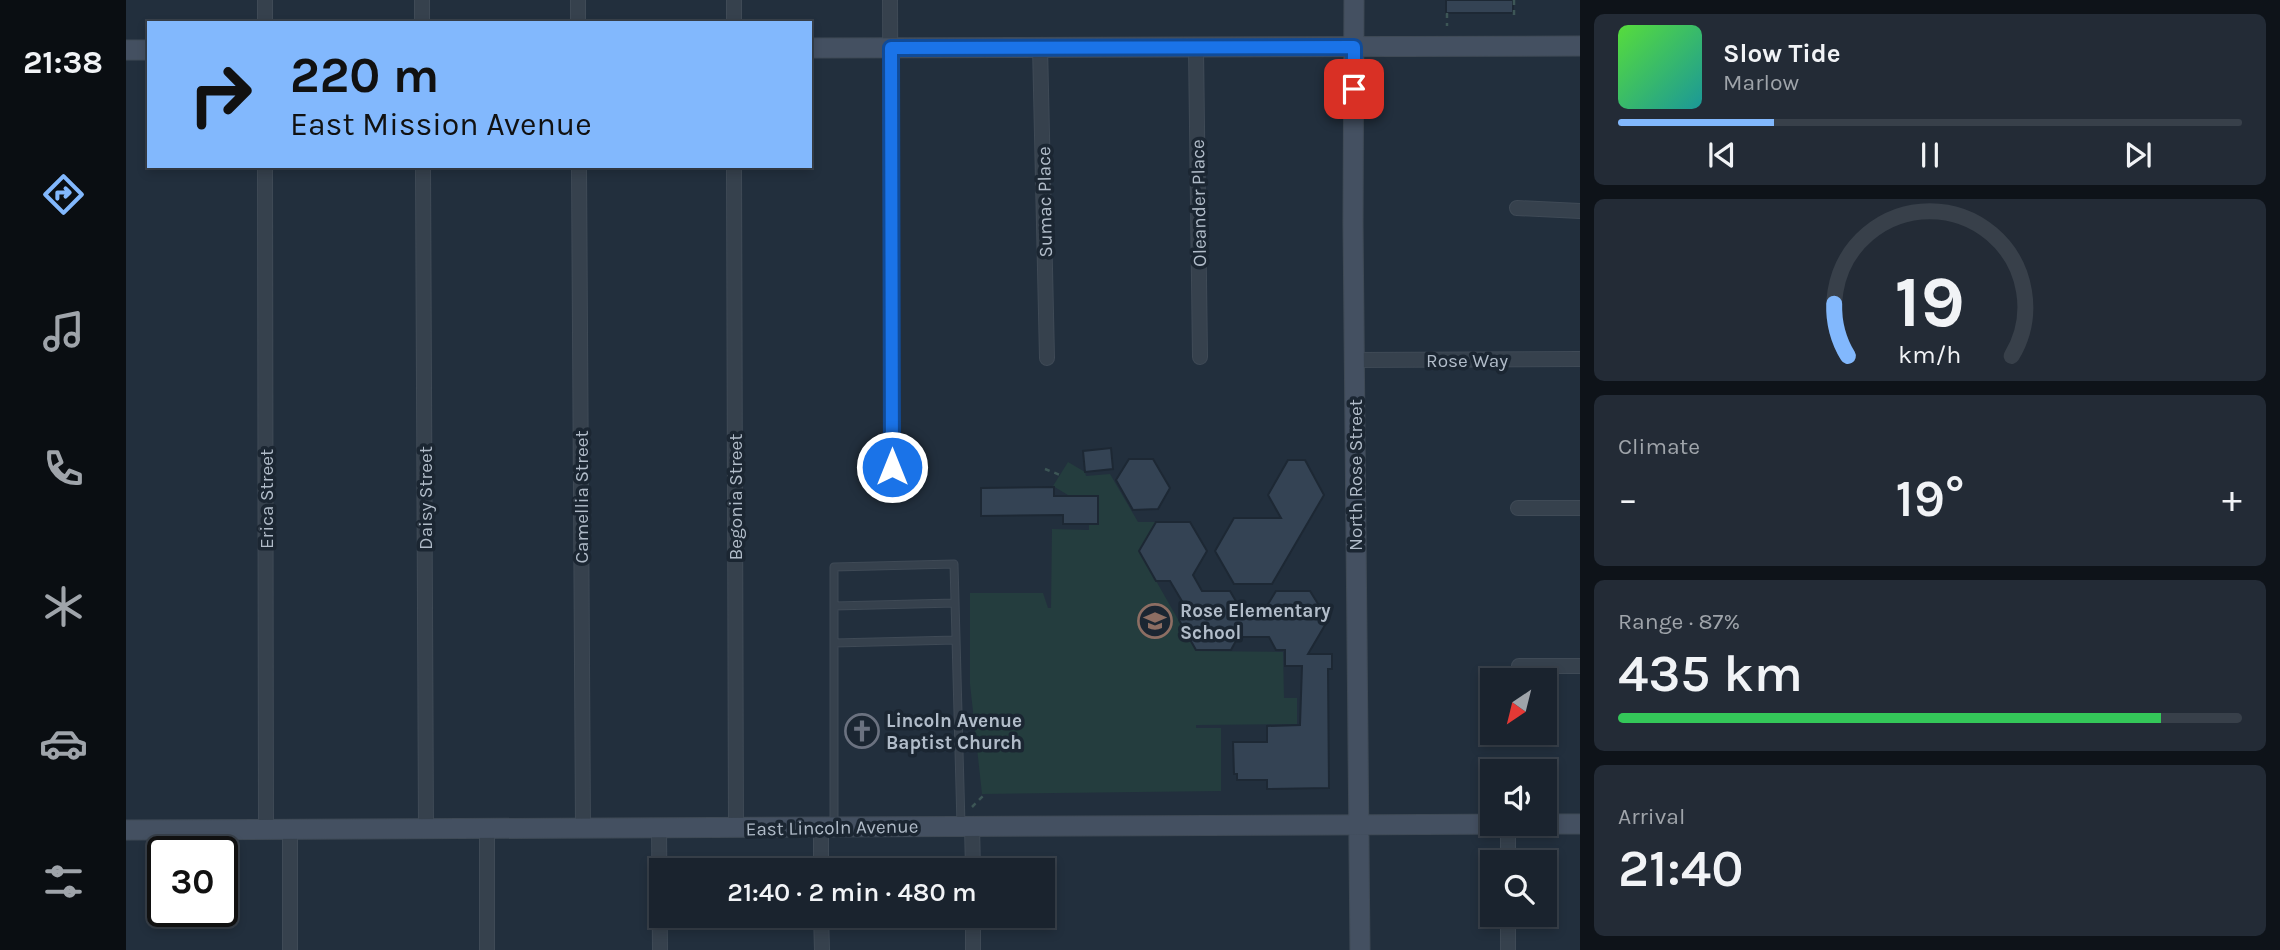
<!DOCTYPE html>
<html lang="en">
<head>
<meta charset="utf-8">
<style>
  :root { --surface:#1a232e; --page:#232b36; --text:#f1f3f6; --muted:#9fa4aa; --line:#38404a; --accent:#82b8fd }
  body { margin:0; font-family:Karla,sans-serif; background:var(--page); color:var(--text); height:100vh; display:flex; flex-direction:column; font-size:26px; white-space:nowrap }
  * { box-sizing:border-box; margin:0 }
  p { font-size:23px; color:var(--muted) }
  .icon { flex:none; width:38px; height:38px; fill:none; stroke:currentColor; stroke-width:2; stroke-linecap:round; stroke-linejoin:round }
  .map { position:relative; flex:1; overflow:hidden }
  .drawer { display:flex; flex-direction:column; gap:14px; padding:14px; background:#0e1319; width:700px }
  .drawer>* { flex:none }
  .guide { position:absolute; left:21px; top:21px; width:665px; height:147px; border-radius:0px; box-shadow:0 4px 10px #0003,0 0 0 2px var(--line); background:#82b8fd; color:#111; overflow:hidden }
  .needle { width:46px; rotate:215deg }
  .buttons { position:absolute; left:1354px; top:668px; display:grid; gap:14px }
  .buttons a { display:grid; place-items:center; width:77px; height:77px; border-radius:0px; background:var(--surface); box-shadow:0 4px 10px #0003,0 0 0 2px var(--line); font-size:35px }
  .speed { position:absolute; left:21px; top:836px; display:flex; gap:14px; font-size:35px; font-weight:700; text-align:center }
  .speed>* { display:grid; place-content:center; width:91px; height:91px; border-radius:50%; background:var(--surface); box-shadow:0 4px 10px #0003,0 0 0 2px var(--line); line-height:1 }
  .speed .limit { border:4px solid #111; border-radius:10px; background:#fff; color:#111 }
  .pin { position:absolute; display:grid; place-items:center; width:60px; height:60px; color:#fff; margin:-30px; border-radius:14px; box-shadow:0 4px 10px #0006 }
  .me { position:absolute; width:77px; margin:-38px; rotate:0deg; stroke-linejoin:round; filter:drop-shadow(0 0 5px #0008) }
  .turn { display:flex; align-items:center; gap:24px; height:147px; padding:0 28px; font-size:32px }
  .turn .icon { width:91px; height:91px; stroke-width:2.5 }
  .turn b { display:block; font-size:49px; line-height:60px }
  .big { font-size:52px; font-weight:600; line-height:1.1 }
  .drawer .card { flex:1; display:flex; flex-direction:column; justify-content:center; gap:10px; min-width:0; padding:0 24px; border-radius:10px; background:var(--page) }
  .drawer .dial { align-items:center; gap:0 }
  .dial svg { height:182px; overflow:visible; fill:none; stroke:var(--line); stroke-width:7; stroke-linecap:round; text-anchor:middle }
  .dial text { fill:var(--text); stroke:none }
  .song { display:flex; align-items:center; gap:21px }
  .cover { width:84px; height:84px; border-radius:10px; background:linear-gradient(135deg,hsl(110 70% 55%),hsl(180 70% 35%)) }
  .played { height:7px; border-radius:4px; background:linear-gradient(90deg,var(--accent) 25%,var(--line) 25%) }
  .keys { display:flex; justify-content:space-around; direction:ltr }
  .heat { display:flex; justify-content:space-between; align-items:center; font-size:38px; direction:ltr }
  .charge { height:10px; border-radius:5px; background:linear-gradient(90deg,#34c759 87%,var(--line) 0) }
  .trip { position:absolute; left:523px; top:858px; width:406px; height:70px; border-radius:0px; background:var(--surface); box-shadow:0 4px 10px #0003,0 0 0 2px var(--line); font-weight:600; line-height:70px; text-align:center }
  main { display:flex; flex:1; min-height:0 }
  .dock { display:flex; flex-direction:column; width:126px; justify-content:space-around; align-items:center; background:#0a0e12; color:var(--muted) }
  .dock .icon { width:49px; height:49px }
  .dock .selected { color:var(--accent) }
  .dock b { font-size:32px; color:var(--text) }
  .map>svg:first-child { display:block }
  .green { fill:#243d3e }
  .building { fill:#344354; stroke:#1d2834; stroke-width:2 }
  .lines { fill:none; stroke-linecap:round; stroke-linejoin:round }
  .lane-casing { stroke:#3f4a56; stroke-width:9 }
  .street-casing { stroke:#3f4a56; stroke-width:16 }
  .secondary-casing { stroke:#3f4a56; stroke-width:21 }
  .path { stroke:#3d5656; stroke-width:2.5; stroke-dasharray:5 5; stroke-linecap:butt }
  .lane { stroke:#36414d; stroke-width:7 }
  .street { stroke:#36414d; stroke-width:14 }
  .secondary { stroke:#445061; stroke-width:19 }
  .route-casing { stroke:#114b97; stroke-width:18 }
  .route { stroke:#1a73e8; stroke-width:12 }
  .labels { text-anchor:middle; stroke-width:7; stroke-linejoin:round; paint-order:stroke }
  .street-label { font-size:19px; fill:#b1bcc9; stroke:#1b2632 }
  .poi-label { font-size:19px; font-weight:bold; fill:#b1bcc9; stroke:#1b2632; text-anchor:start }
</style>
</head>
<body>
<main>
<nav class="dock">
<b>21:38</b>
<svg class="icon selected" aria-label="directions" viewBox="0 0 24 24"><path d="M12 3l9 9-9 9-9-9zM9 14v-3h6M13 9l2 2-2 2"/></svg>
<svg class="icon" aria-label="music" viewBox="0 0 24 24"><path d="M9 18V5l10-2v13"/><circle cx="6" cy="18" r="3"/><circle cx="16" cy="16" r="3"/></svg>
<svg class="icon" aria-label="phone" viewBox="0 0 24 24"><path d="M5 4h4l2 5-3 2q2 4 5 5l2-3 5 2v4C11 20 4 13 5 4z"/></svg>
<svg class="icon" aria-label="climate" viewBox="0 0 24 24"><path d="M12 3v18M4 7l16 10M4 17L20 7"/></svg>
<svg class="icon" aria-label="car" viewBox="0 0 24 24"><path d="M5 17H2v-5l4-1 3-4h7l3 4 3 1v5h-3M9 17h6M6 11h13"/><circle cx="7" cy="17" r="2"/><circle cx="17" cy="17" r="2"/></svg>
<svg class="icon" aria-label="filters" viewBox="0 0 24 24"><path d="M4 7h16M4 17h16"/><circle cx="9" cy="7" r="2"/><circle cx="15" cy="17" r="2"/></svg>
</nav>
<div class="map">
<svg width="1454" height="950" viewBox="0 0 1454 950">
  <rect width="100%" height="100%" fill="#222f3d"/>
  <path class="green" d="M942 462 959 472 960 476 984 474 1012 522H1030L1013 551 1070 651 1157 652 1158 698H1171V724L1070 725V728H1095V791L856 794 844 684V593H917L922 608H925L926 529 963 530V524H972L973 496 942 495 927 486Z"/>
  <path class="building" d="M1320 0H1387V13H1320Z
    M985 448 987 469 959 472 957 451Z
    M1003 459H1027L1044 488 1032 509 1007 510 990 480Z
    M1162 460H1179L1198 495 1146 584H1108L1089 551 1108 518H1155L1142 495Z
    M928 487V496H972V524H937V515L855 516V488Z
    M1030 522H1064L1081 551 1067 575 1076 591H1104L1118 615 1136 614 1150 591H1184L1202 620 1182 654H1206V669H1202L1203 788 1141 789V780H1111V774H1108L1107 742H1141V726L1174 725 1176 666H1159V650H1150L1143 637H1112L1105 650H1070L1053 620 1060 608 1044 581H1030L1013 551Z"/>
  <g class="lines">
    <g class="lane-casing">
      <path id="lane" d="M708 606 829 603
        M708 643 830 640
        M708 825V567L828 564 835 825"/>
    </g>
    <g class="street-casing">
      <path id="street" d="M139 0V23
        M296 0V23
        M452 0V23
        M608 0V23
        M764 0 766 467
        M914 46 921 358
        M1070 49 1074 357
        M139 166 140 831
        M297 166 300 829
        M453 166 457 829
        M608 166 610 828
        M1391 208 1454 211
        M1228 360 1454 359
        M1392 508H1454
        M1393 666H1454
        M1382 824V863
        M846 826 847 870
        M695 827V870
        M533 828 534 950
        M361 830V950
        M164 831V950
        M695 915 696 950
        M847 915V950
        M1382 915V950"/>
    </g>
    <g class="secondary-casing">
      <path id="secondary" d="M1228 0 1227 223 1234 950
        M684 48 1454 46
        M0 50H23
        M1419 824H1454
        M0 830 1413 824"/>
    </g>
    <path class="path" d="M1388 0V15
      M1321 13V26
      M919 469 934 475
      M846 807 859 794"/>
    <use href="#lane" class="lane"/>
    <use href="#street" class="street"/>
    <use href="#secondary" class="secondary"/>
  </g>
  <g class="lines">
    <g class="route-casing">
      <path id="route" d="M766 467 765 48 1228 47V89"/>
    </g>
    <use href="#route" class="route"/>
  </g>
  <defs>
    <g id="school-ring" transform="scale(1.75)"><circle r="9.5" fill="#1b2632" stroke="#8d6e63" stroke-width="1.5"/><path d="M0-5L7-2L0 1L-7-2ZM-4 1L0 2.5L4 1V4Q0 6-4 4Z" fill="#8d6e63"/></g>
    <g id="church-ring" transform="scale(1.75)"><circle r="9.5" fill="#1b2632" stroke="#6b7280" stroke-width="1.5"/><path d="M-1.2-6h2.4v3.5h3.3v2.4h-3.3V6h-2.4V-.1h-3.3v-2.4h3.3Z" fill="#6b7280"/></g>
  </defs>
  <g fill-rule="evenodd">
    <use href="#school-ring" x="1029" y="621"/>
    <use href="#church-ring" x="736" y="731"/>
  </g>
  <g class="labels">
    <g class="street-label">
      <text transform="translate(918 202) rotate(-91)" y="7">Sumac Place</text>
      <text transform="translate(1072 203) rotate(-91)" y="7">Oleander Place</text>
      <text x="1341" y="367">Rose Way</text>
      <text transform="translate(1229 475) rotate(-90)" y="7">North Rose Street</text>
      <text transform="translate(455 497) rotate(-90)" y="7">Camellia Street</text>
      <text transform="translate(609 497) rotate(-90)" y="7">Begonia Street</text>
      <text transform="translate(299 498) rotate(-90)" y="7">Daisy Street</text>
      <text transform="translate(140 499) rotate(-90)" y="7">Erica Street</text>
      <text transform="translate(706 827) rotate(-1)" y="7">East Lincoln Avenue</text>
    </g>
    <g class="poi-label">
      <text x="1054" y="617">Rose Elementary<tspan x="1054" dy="22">School</tspan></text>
      <text x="760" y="727">Lincoln Avenue<tspan x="760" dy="22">Baptist Church</tspan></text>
    </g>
  </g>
</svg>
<div class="buttons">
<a><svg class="needle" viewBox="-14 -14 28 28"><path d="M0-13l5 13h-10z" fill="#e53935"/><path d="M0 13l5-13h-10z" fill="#9fa4aa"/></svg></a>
<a><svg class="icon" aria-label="sound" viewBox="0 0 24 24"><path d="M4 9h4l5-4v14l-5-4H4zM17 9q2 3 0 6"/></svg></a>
<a><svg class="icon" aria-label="search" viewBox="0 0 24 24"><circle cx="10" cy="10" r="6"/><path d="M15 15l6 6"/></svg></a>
</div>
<div class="speed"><div class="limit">30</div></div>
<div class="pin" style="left:1228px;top:89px;background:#d93025"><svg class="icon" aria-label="arrive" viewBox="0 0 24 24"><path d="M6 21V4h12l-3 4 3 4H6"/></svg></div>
<svg class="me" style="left:766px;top:467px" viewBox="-20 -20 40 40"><circle r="17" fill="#1a73e8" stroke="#fff" stroke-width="3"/><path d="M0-11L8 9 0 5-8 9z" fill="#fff"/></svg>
<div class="trip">21:40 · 2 min · 480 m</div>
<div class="guide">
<div class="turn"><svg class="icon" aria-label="right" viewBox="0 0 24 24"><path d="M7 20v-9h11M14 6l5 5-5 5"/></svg><div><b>220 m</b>East Mission Avenue</div></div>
</div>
</div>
<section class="drawer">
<div class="card">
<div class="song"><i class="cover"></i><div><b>Slow Tide</b><p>Marlow</p></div></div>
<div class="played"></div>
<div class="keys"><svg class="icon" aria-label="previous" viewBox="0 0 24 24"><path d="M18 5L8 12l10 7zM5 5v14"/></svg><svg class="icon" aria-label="pause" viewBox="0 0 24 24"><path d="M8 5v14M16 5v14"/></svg><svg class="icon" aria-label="next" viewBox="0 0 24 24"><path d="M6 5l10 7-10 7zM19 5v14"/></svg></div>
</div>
<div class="card dial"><svg viewBox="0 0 100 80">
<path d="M14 69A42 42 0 1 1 86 69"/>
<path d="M14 69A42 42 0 0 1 8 46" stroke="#82b8fd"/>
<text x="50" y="56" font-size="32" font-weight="700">19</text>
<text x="50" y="72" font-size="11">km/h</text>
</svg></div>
<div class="card"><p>Climate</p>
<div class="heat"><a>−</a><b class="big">19°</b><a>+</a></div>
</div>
<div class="card"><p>Range · 87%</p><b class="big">435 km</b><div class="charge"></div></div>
<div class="card"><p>Arrival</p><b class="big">21:40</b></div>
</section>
</main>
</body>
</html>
